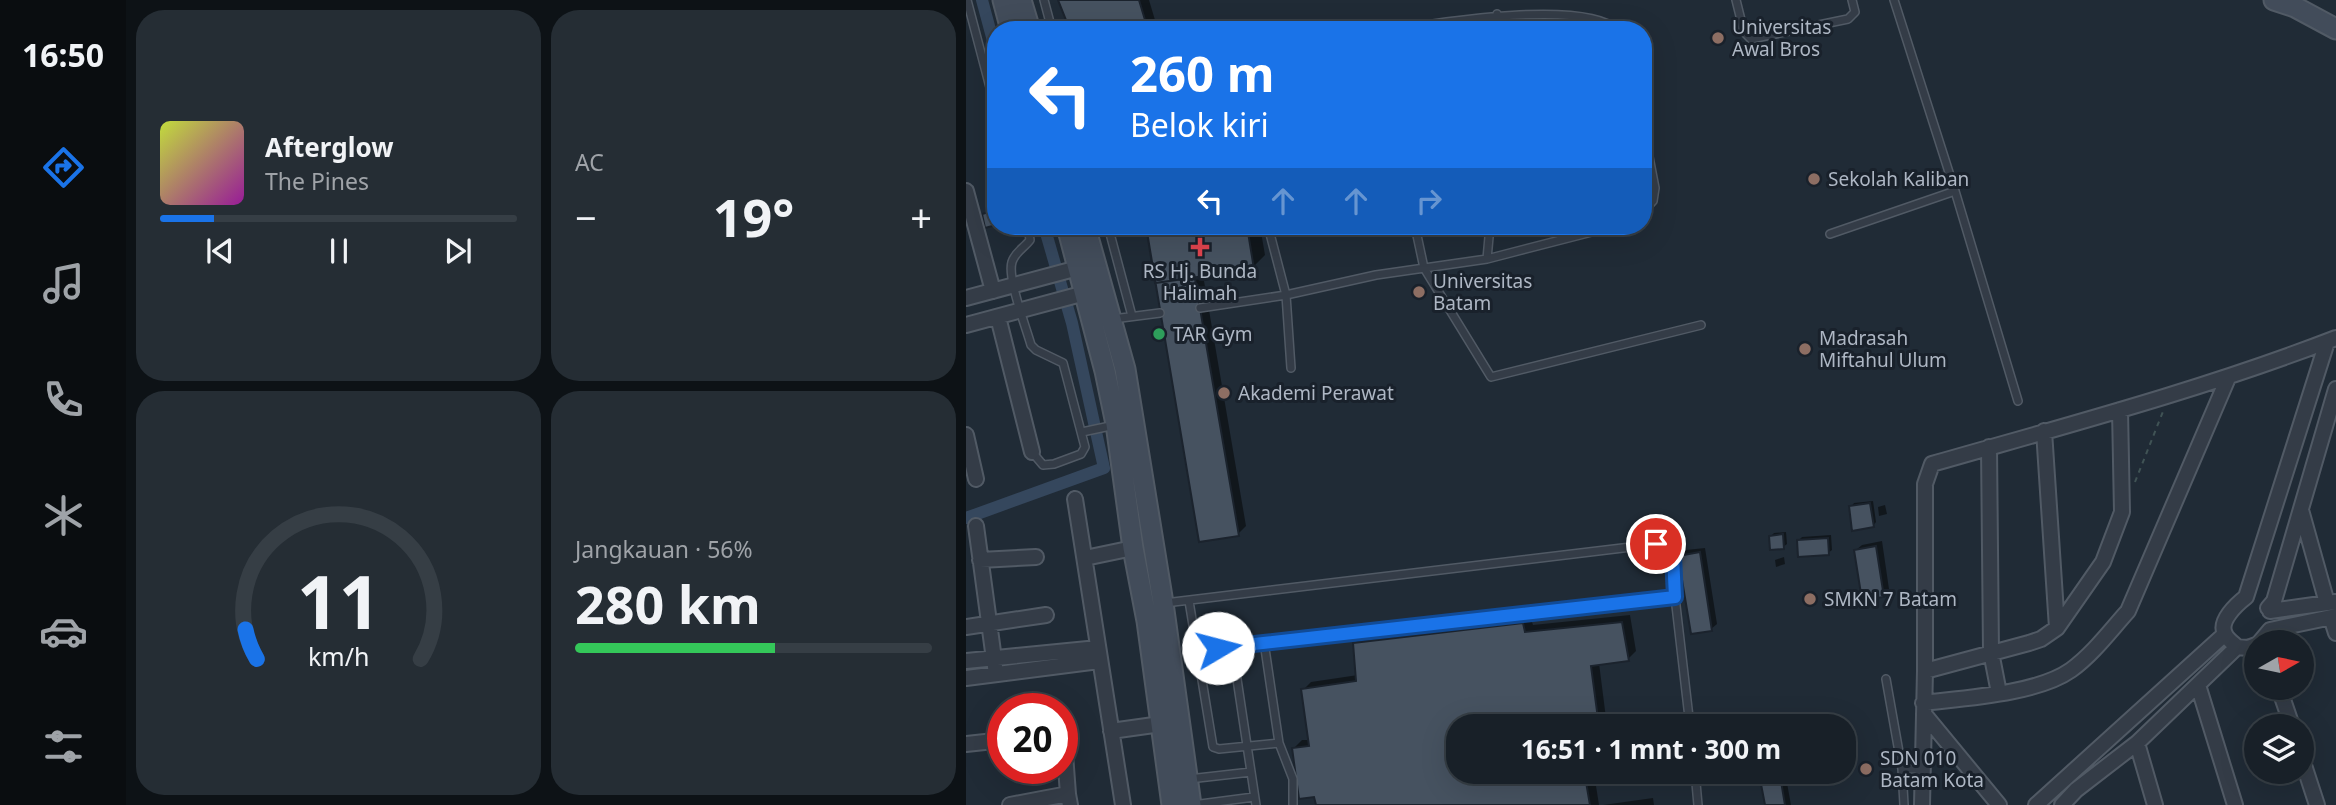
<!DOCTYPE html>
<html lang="id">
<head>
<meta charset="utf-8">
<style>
  :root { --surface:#182028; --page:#252d34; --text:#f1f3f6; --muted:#9fa3a8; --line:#363e45; --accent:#1a73e8 }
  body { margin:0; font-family:"Noto Sans",sans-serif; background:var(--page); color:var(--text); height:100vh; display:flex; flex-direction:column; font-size:26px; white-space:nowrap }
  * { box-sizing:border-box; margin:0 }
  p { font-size:23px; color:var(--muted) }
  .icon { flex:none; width:38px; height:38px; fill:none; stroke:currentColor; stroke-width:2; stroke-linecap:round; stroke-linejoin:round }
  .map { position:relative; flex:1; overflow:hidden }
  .panel { display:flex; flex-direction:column; gap:10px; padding:10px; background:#0d1216; width:840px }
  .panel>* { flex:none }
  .banner { position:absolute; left:21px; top:21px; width:665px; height:214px; border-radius:28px; box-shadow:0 7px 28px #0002,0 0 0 2px var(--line); background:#1a73e8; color:#fff; overflow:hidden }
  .needle { width:46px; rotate:81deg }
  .tools { position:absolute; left:1278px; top:630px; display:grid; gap:14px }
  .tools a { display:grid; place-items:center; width:70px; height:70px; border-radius:50%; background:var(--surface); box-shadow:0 7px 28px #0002,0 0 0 2px var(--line); font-size:35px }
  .speed { position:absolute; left:21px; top:693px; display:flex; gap:14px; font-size:35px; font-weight:700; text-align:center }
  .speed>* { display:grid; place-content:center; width:91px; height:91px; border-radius:50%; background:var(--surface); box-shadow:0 7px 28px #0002,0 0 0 2px var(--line); line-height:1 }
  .speed .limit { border:10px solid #d22; background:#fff; color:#111 }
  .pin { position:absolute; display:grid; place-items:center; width:60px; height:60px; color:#fff; margin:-30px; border:4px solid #fff; border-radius:50%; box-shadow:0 2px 7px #0007 }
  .me { position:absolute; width:77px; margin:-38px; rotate:82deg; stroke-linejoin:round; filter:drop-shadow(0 0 5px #0008) }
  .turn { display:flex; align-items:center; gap:24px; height:147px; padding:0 28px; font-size:32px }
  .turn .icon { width:91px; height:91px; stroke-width:2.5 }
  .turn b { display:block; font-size:49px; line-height:60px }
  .lanes { display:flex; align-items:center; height:66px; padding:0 28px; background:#0003; justify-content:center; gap:35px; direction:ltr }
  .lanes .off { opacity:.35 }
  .big { font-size:52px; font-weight:700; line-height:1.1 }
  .panel .card { flex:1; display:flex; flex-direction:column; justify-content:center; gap:10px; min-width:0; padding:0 24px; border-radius:28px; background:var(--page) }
  .panel .dial { align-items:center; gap:0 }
  .dial svg { height:182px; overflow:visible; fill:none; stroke:var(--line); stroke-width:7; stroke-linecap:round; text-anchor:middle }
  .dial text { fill:var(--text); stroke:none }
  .song { display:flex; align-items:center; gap:21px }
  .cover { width:84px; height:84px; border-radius:10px; background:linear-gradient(135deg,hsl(70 70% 55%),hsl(300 70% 35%)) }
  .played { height:7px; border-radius:4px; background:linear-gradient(90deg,var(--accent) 15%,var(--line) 15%) }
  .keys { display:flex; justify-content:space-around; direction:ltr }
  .heat { display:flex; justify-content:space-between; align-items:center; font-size:38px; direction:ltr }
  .charge { height:10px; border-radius:5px; background:linear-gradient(90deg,#34c759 56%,var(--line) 0) }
  .panel .tiles { flex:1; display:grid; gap:10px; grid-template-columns:repeat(2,1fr) }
  .trip { position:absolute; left:480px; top:714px; width:410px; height:70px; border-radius:28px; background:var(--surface); box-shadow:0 7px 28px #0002,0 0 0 2px var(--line); font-weight:700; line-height:70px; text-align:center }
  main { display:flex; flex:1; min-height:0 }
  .tabs { display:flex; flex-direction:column; width:126px; justify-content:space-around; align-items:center; background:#0a0d10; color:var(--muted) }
  .tabs .icon { width:49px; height:49px }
  .tabs .current { color:var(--accent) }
  .tabs b { font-size:32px; color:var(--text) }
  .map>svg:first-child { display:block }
  .shadow { fill:#0007 }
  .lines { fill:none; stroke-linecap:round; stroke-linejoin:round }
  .canal { stroke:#35475d; stroke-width:12 }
  .building { fill:#465260; stroke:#1b232d; stroke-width:2 }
  .lane-casing { stroke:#515a65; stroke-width:10 }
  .street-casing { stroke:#515a65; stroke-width:18 }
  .secondary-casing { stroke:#515a65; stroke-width:23 }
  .path { stroke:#405355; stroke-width:2; stroke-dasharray:5 5; stroke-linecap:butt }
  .lane { stroke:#343c47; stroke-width:7 }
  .street { stroke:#343c47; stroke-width:14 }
  .secondary { stroke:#424c5a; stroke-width:19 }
  .route-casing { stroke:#114b97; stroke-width:18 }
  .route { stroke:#1a73e8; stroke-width:12 }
  .education-dot { fill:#8d6e63; stroke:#19212b; stroke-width:2.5 }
  .health-dot { fill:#e0444e; stroke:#19212b; stroke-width:2.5 }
  .leisure-dot { fill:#2e9e5b; stroke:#19212b; stroke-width:2.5 }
  .labels { text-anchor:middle; stroke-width:6; stroke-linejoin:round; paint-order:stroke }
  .poi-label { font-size:19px; fill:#aeb7c4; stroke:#19212b; text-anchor:start }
</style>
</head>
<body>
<main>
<nav class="tabs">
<b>16:50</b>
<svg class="icon current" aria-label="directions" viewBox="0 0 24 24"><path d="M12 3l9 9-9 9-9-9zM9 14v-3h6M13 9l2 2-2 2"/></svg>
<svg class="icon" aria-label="music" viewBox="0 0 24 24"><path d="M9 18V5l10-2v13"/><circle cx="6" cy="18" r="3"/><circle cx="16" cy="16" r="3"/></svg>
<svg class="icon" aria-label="phone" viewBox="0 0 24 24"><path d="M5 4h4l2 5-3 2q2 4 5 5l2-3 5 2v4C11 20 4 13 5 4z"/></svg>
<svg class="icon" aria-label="climate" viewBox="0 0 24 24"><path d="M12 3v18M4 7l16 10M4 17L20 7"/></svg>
<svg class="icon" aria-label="car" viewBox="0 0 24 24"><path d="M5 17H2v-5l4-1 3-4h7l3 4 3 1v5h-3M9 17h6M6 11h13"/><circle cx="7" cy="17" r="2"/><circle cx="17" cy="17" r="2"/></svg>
<svg class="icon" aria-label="filters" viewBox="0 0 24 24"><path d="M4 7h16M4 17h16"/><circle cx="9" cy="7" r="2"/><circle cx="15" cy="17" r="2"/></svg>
</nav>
<section class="panel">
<div class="tiles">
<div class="card">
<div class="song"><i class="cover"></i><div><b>Afterglow</b><p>The Pines</p></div></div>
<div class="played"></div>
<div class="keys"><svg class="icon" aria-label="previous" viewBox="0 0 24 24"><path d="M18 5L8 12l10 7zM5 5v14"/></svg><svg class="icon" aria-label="pause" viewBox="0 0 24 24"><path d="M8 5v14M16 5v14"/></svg><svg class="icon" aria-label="next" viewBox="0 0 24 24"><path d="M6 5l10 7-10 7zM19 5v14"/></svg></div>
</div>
<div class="card"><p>AC</p>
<div class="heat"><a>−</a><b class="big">19°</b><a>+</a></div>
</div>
<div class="card dial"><svg viewBox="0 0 100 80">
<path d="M14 69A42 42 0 1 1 86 69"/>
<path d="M14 69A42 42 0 0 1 9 56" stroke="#1a73e8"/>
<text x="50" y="56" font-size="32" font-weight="700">11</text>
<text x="50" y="72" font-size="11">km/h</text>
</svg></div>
<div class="card"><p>Jangkauan · 56%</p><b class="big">280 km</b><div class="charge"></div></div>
</div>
</section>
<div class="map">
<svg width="1370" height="805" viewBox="0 0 1370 805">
  <rect width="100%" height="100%" fill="#202b36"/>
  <path class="shadow" d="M94 0H183L189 20 182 28 174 30Z
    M615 15 617 28 615 30H574L582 21Z
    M181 226H294L299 255 287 267 237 275 280 526 272 534 235 540Z
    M907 501 910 522 907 526 885 507 888 503Z
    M919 505 921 514 913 516 912 507Z
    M820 532 821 544 817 547 805 536 808 533Z
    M865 535 866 550 862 553 832 541 836 537Z
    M916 541 923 589 917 595 890 550 896 545Z
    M739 548 751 624 745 629 714 556 720 550Z
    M818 557 819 564 810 567 809 560Z
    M664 615 670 651 662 659 633 663 641 726H492V772H637L628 773 633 805H351L328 748 336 740H344L337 690 345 682 392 675 388 644 396 636 564 616 567 625Z
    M819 772 825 805H801L796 779 802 774Z
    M687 798 688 805H637Z"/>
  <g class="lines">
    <path class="canal" d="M16 0 30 52
      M0 518 138 468 106 323 78 226"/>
  </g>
  <path class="building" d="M92 0H173L182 30H104Z
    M30 210V225L19 228 16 214Z
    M180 226H281L288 269 229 279 273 536 233 542Z
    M180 226H281L288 269 189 283Z
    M904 503 908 527 886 531 883 506Z
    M817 534 818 549 804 550 803 536Z
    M862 538 863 555 832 557 831 540Z
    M910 546 918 597 896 600 888 550Z
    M734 552 746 631 725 634 712 556Z
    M656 622 663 661 625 666 633 726H492V772H639L619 776 624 805H350L348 797 333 799 326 748 343 746 335 689 390 681 387 643 557 623 559 632Z
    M814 775 819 805H799L794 779Z"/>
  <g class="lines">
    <g class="lane-casing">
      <path id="lane" d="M1 0 30 110
        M78 0 86 30
        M770 0 778 32 785 39 882 19 889 12 886 0
        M928 0 989 191 1052 401
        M531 14 532 30
        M432 30C476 21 621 0 651 30
        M677 126 689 188 687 201 677 212
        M62 226 64 240C58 248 49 252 46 262 41 278 60 327 65 345L70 350 97 363 119 447 115 454 88 464 77 465 66 452
        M142 226 166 316
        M302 226 320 295 325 368
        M449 226 458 268 525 377 735 325
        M864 234 989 191
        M521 259 524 226
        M234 308 320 295 410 275 521 259 649 226
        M147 319 194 313
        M116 432 149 425
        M223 601 247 747 253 749 313 743
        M199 603 690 544 701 546 707 556 709 597
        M298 642 313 743 327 779V805
        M266 646 290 805
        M231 652 298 642 709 597 724 726
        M920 679 936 769 938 805
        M936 769H957
        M729 772 732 805
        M223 779 285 772
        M227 805 288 797"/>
    </g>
    <g class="street-casing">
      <path id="street" d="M0 191 27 291
        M0 298 112 268
        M32 317 66 452
        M0 325 119 293
        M1078 431 1091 628
        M0 435 10 479
        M1023 447 1025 652 1033 693
        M109 499 157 805
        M1335 510 1361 603
        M10 526 30 674
        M119 558 167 548
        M14 560 70 557
        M1302 608 1308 601 1370 389
        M1304 611 1369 602
        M1365 617 1370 633
        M0 627 80 615
        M1294 642 1304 630 1370 616
        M1271 647C1267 643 1261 639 1259 634 1252 621 1271 604 1280 597L1361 342
        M0 661 132 648
        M959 671 1063 643 1075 639 1091 628 1137 562 1156 512 1154 410
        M0 678 133 661
        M1232 685 1269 805
        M1313 688 1326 726
        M957 703C999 698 1071 694 1105 670 1127 654 1144 631 1162 611L1262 378
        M958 714 1033 805
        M145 731 195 724
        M1171 743 1189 805
        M0 744 37 740
        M96 746 99 754 102 794
        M1335 756 1351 805
        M44 805 102 794 104 805
        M956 805 959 671V484L966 464C1102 425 1238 389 1370 338
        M1070 805 1259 634
        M1096 805 1110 790 1171 743 1271 647 1282 648 1290 645"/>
    </g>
    <g class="secondary-casing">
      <path id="secondary" d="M37 0 45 30
        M55 0 64 30
        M1308 0 1329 7 1370 29
        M101 226 139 371 150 424 167 548 181 621 206 805
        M119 226 159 369 197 603 225 805"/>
    </g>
    <path class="path" d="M1169 482 1198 409"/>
    <use href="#lane" class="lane"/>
    <use href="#street" class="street"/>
    <use href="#secondary" class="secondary"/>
  </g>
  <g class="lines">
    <g class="route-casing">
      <path id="route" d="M252 648 709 597 707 556 701 546 690 544"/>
    </g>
    <use href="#route" class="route"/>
  </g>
  <g class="education-dot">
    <circle cx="752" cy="38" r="7"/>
    <circle cx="848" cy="179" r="7"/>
    <circle cx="453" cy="292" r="7"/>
    <circle cx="839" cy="349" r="7"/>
    <circle cx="258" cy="393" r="7"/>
    <circle cx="844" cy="599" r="7"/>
    <circle cx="900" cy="769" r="7"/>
  </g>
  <path class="health-dot" d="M230.5 236.5h7v7h7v7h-7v7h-7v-7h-7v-7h7z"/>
  <circle class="leisure-dot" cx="193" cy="334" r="7"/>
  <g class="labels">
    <g class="poi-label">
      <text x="766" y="34">Universitas<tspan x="766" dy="22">Awal Bros</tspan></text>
      <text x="862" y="186">Sekolah Kaliban</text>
      <text x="234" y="278" text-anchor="middle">RS Hj. Bunda<tspan x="234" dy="22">Halimah</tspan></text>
      <text x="467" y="288">Universitas<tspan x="467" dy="22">Batam</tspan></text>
      <text x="207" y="341">TAR Gym</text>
      <text x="853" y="345">Madrasah<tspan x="853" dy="22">Miftahul Ulum</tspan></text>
      <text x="272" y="400">Akademi Perawat</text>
      <text x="858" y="606">SMKN 7 Batam</text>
      <text x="914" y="765">SDN 010<tspan x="914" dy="22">Batam Kota</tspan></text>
    </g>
  </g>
</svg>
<div class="tools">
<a><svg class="needle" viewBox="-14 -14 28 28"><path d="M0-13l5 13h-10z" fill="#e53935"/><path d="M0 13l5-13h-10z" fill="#9fa3a8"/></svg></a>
<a><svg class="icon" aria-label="layers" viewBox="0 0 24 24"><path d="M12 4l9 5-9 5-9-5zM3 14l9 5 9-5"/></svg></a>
</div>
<div class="speed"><div class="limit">20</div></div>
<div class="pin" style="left:690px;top:544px;background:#d93025"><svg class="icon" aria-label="arrive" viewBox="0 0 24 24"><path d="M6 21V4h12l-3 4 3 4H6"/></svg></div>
<svg class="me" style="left:252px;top:648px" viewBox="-20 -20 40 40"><circle r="19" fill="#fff"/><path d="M0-13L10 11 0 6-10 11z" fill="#1a73e8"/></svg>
<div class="trip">16:51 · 1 mnt · 300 m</div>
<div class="banner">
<div class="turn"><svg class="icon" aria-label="left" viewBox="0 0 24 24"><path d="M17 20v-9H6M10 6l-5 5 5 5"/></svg><div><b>260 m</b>Belok kiri</div></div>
<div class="lanes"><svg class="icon" aria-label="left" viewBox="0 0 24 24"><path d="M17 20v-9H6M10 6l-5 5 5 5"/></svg><svg class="icon off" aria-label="ahead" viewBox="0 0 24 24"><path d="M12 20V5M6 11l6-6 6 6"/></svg><svg class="icon off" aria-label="ahead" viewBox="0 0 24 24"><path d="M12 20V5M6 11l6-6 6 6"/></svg><svg class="icon off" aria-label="right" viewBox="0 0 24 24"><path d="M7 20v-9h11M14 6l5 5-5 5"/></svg></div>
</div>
</div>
</main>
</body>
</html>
